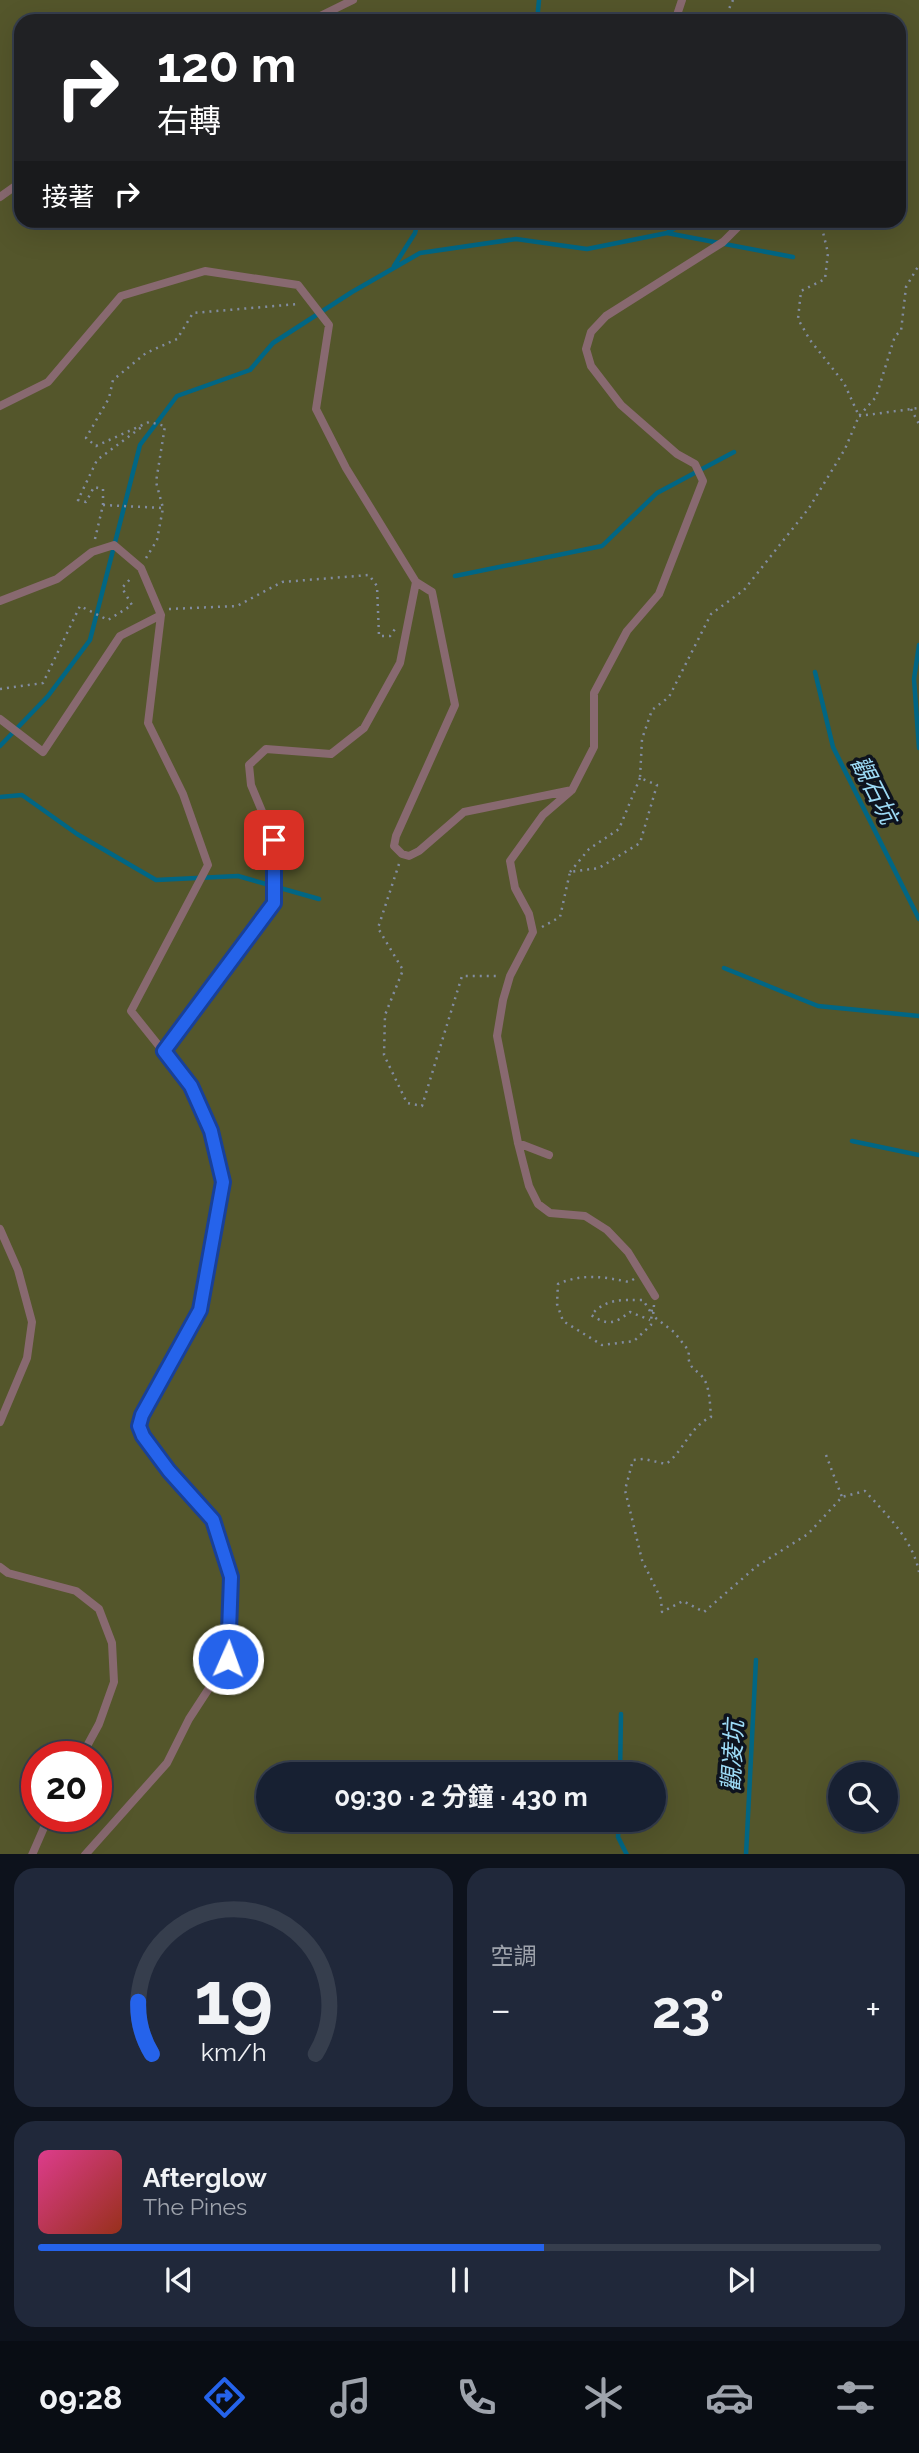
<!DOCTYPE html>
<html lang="zh-TW">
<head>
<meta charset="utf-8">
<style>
  :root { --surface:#172032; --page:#20283a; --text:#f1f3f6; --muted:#9ea3ac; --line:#363e4d; --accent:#2563eb }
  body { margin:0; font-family:Raleway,"Noto Sans TC",sans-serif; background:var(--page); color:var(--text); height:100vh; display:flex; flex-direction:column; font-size:26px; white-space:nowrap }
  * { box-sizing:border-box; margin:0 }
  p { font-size:23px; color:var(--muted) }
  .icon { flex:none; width:38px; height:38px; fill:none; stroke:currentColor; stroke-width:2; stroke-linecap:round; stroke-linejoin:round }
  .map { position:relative; height:1854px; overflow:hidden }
  .side { display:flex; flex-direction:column; gap:14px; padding:14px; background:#0d121c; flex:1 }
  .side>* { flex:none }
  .hud { position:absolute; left:14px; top:14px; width:892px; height:214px; border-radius:21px; box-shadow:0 7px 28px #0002,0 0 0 2px var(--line); background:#202124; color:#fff; overflow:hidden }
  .buttons { position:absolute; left:828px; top:1762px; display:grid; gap:14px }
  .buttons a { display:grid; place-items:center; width:70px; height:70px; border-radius:50%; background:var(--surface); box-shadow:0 7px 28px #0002,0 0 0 2px var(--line); font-size:35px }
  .speed { position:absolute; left:21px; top:1741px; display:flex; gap:14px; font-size:35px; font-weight:700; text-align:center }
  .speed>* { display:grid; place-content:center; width:91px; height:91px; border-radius:50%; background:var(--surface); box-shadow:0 7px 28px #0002,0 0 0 2px var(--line); line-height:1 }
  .speed .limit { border:10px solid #d22; background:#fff; color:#111 }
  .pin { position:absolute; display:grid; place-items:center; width:60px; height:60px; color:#fff; margin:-30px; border-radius:14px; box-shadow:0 4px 10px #0006 }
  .me { position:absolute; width:77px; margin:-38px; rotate:2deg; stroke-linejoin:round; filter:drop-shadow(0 0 5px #0008) }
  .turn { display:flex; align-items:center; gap:24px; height:147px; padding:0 28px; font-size:32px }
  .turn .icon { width:91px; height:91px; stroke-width:2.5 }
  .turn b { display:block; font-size:49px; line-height:60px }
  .then { display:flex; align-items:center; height:66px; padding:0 28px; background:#0003; gap:14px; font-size:26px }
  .big { font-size:52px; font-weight:700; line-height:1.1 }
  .side .tile { flex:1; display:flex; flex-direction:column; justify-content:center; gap:10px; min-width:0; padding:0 24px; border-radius:21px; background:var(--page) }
  .side .dial { align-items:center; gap:0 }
  .dial svg { height:182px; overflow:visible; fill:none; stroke:var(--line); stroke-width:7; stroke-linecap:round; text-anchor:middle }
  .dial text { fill:var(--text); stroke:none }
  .song { display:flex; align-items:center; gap:21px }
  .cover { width:84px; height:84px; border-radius:10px; background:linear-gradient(135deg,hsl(330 70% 55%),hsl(10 70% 35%)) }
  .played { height:7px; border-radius:4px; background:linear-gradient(90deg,var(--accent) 60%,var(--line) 60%) }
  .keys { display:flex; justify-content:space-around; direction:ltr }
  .heat { display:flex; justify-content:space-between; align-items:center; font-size:38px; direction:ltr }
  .side .tiles { flex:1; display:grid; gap:14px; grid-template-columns:1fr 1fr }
  .tile:last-child { grid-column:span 2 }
  .trip { position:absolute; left:256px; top:1762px; width:410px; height:70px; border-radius:35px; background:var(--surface); box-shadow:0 7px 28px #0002,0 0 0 2px var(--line); font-weight:700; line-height:70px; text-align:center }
  .menu { display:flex; height:112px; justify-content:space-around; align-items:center; background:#090d14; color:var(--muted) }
  .menu .icon { width:49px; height:49px }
  .menu .current { color:var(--accent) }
  .menu b { font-size:32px; color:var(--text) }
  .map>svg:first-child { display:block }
  .green { fill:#54562b; fill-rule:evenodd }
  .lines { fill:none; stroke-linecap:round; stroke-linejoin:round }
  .stream { stroke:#016684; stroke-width:4.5 }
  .path { stroke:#828ca0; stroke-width:2.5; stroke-dasharray:2 5; stroke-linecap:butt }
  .lane { stroke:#886970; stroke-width:8 }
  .route-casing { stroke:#184099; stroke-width:18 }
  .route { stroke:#2563eb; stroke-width:12 }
  .labels { text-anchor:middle; stroke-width:7; stroke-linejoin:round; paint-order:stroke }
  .water-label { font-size:24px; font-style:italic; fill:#9ddbf6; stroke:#0e131e }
</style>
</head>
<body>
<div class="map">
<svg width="919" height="1855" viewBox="0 0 919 1855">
  <rect width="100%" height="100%" fill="#1f2a43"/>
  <path class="green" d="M0 0H919V1854H0ZM21 21H900V220H21ZM37 1757H96V1816H37ZM268 1774H653V1820H268ZM840 1774H886V1820H840Z"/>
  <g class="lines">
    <path class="stream" d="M537 21 539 0
      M667 233 687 220
      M394 266 415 233 418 220
      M455 576 602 546 657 493 734 452
      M919 645 914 679 919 748
      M815 672 833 747 919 919
      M0 746 48 696 90 640 140 445 177 396 250 370 273 343 352 292 420 253 516 239 587 249 667 233 793 257
      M0 797 22 795 77 834 156 880 238 876 319 899
      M724 968 818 1006 919 1016
      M852 1141 919 1155
      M620 1774 621 1714
      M619 1820 618 1837 627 1855
      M746 1855 756 1660"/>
    <path class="path" d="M732 21 728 11 733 0
      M820 220 828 253 825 279 801 291 798 319 810 340 844 383 859 416
      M911 409 919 424
      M859 416 919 408
      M103 505V489L94 487 86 502 78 500 97 460 143 426
      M95 539 103 505 163 508
      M146 558 157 540 163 508 156 482 165 426 149 422 96 446 86 438 109 398 113 380 146 353 177 339 193 313 298 304
      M169 609 237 606 282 582 369 575 377 586 379 636H390L395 629
      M0 689 43 683 80 606 108 620 132 605 122 588 132 577
      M399 864 378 928 403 970 385 1015 384 1055 407 1103 422 1106 462 976H499
      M570 872 589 849 619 829 640 778
      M542 927 560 917 570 872 599 868 640 843 657 785 640 778 642 739 652 710 669 697 711 614 744 590 809 508 845 449 859 416 876 397 895 336 901 331 906 287 919 265
      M634 1279 629 1282C604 1277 583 1273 558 1284L557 1304 563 1321 602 1345 634 1341 651 1325 652 1305
      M654 1305 653 1316 674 1332 689 1351C686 1372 700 1368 706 1383 710 1393 710 1406 711 1417 690 1426 684 1451 666 1464L644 1459 633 1460 625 1490 642 1560 661 1599 662 1612 683 1601 704 1612 757 1566 808 1534 842 1497 865 1491C887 1515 913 1540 919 1572
      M650 1311 643 1300C621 1300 607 1298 591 1315 608 1326 614 1324 630 1312L650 1320
      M826 1455 842 1497"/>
    <path class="lane" d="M310 21 353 0
      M675 21 682 0
      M0 197 21 182
      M0 406 48 382 121 296 205 271 298 285 329 325 316 409 346 468 416 582
      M0 601 57 579 92 552 114 545 141 568 161 615
      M0 719 43 752 120 636 161 615 148 723 183 794 208 865 131 1011 191 1086 211 1131 223 1182 199 1309 142 1415 139 1426 143 1436 169 1471 213 1520 231 1577 228 1659 189 1719 167 1763 85 1855
      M572 790 594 747V693L627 631 659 594 703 481 695 464 677 454 621 405 591 366 586 349 591 332 606 316 723 242 745 220
      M164 1051 274 903V840L251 785 249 765 266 749 331 754 364 728 400 663 416 582 432 592 455 705 396 836 394 846 402 854 409 856 419 851 464 812 572 790 543 815 510 861 515 888 529 914 533 932 510 976 503 1000 497 1036 518 1143 529 1186 538 1204 550 1213 585 1216 607 1230 628 1252 655 1296
      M518 1143 549 1155
      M0 1229 18 1270 32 1322 27 1358 0 1422
      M0 1567 8 1573 76 1591 99 1609 112 1643 114 1682 99 1724 81 1757
      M32 1855 49 1816"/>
  </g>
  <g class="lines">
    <g class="route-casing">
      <path id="route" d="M228 1659 231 1577 213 1520 169 1471 143 1436 139 1426 142 1415 200 1310 223 1182 211 1131 191 1086 164 1051 274 903V840"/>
    </g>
    <use href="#route" class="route"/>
  </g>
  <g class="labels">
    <g class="water-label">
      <text transform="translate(874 790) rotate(63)" y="8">觀石坑</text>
      <text transform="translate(733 1756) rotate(-87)" y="8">觀凌坑</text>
    </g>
  </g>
</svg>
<div class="buttons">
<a><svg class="icon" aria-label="search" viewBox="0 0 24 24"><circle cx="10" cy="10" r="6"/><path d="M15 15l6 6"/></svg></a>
</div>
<div class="speed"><div class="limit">20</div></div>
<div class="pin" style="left:274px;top:840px;background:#d93025"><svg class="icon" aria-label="arrive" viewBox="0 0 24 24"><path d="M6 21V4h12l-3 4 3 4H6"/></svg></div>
<svg class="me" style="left:228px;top:1659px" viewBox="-20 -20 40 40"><circle r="17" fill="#2563eb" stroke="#fff" stroke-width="3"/><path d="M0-11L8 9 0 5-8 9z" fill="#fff"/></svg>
<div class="trip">09:30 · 2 分鐘 · 430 m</div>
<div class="hud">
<div class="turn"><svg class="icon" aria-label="right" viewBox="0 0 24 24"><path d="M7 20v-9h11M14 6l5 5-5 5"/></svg><div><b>120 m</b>右轉</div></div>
<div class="then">接著<svg class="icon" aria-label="right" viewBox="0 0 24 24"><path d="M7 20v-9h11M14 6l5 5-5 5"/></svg></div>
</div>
</div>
<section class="side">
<div class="tiles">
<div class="tile dial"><svg viewBox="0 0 100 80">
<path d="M14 69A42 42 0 1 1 86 69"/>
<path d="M14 69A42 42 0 0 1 8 46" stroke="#2563eb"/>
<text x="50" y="56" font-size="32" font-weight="700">19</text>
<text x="50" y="72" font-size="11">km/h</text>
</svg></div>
<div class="tile"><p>空調</p>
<div class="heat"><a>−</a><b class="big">23°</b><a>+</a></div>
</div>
<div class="tile">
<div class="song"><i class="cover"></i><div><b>Afterglow</b><p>The Pines</p></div></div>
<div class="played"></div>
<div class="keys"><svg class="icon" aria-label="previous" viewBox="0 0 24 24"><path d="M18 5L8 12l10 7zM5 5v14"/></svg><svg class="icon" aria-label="pause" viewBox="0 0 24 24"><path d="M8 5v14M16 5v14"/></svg><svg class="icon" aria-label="next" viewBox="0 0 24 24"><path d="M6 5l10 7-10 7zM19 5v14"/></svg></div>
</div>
</div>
</section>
<nav class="menu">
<b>09:28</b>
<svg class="icon current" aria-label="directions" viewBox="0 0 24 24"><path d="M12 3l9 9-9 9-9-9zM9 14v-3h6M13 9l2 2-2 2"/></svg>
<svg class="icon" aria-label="music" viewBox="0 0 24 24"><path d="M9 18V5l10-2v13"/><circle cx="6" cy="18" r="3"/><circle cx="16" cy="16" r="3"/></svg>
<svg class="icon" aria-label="phone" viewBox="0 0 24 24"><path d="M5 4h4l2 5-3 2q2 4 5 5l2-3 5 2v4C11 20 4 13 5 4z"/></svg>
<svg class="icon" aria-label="climate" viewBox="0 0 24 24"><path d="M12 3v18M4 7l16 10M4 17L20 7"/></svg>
<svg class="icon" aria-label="car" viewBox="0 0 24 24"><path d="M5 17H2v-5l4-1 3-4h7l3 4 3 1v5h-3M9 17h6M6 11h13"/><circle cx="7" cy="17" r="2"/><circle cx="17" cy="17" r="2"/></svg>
<svg class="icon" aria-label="filters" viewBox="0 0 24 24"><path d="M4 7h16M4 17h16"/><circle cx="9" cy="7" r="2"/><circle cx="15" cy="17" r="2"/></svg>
</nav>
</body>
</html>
